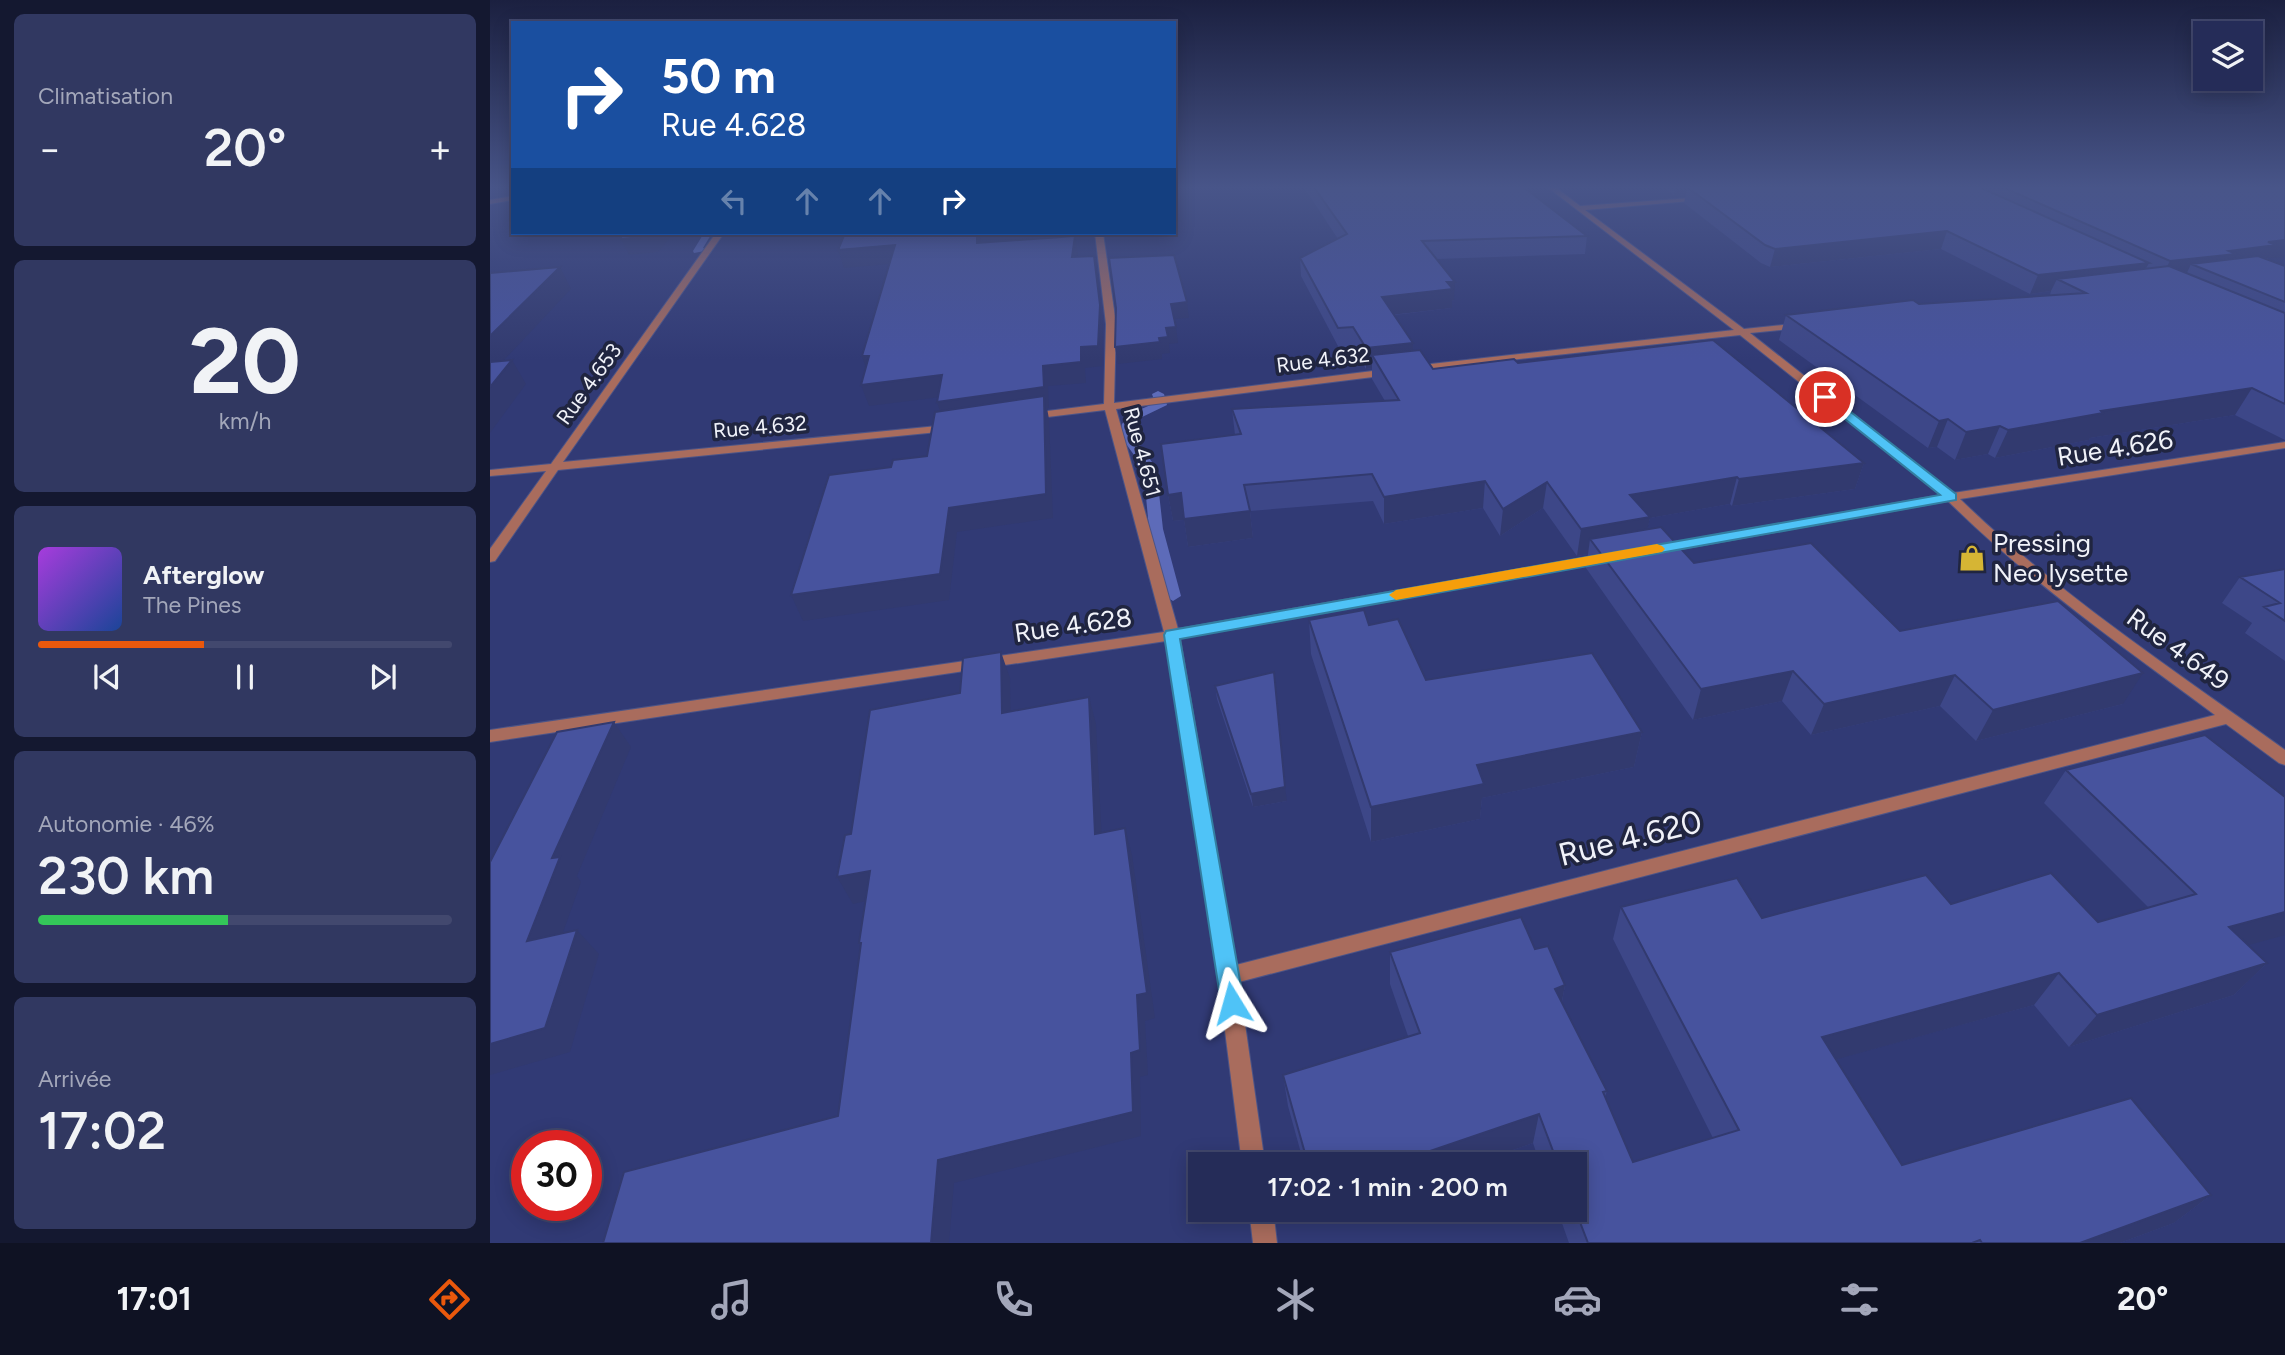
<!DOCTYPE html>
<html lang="fr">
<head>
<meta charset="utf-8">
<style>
  :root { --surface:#252c58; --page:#313861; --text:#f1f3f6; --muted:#a3a7ba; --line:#42486e; --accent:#ea580c }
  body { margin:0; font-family:Figtree,sans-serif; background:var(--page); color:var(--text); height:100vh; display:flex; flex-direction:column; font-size:26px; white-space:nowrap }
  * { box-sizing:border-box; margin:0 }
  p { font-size:23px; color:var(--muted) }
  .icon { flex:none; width:38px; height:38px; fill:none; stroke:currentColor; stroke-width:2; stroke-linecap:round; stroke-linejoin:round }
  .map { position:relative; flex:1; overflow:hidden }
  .panel { display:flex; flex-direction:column; gap:14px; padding:14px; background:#141830; width:490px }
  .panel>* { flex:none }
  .banner { position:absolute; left:21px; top:21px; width:665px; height:214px; border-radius:0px; box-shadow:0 4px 18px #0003,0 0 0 2px var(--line); background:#1a4fa0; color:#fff; overflow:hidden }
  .fabs { position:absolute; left:1703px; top:21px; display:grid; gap:14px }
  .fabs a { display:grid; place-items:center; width:70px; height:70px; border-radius:0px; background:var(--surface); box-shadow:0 4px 18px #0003,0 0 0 2px var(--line); font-size:35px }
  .speed { position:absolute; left:21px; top:1130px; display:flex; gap:14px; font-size:35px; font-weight:700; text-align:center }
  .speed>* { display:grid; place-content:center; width:91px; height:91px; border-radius:50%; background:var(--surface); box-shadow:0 4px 18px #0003,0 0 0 2px var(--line); line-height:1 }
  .speed .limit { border:10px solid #d22; background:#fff; color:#111 }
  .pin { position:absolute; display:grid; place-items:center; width:60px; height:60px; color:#fff; margin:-30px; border:4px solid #fff; border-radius:50%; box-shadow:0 2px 7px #0007 }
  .me { position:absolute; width:77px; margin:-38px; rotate:352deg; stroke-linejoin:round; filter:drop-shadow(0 0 5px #0008) }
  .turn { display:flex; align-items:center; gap:24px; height:147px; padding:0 35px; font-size:32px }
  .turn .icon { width:91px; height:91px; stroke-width:2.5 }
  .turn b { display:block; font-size:49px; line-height:60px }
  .lanes { display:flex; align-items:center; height:66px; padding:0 35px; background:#0003; justify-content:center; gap:35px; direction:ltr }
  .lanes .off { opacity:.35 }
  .big { font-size:52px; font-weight:600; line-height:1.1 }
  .panel .widget { flex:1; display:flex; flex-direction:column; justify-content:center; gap:10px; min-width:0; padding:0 24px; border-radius:10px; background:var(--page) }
  .panel .dial { align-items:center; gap:0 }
  .dial b { font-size:91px; line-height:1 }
  .song { display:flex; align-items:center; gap:21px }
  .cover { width:84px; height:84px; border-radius:10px; background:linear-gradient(135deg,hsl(280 70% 55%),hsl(220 70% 35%)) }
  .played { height:7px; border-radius:4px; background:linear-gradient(90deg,var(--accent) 40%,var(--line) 40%) }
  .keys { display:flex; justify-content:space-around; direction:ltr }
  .heat { display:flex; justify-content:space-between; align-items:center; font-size:38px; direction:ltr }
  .charge { height:10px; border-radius:5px; background:linear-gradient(90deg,#34c759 46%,var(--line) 0) }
  .trip { position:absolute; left:698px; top:1152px; width:399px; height:70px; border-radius:0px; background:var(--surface); box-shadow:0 4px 18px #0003,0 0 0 2px var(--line); font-weight:600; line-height:70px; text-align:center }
  .tab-bar { display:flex; height:112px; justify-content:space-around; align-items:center; background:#0f1223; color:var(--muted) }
  .tab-bar .icon { width:49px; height:49px }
  .tab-bar .active { color:var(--accent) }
  .tab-bar b { font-size:32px; color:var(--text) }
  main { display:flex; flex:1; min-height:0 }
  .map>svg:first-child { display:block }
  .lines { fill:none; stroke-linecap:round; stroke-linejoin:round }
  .stream { fill:#5d6bb9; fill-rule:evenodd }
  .street-casing { stroke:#4c5487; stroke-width:2 }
  .street { fill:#a96c5d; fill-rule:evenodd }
  .wall { fill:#3d4788 }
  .shaded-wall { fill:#323a6f }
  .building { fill:#47539e; stroke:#323a6f; stroke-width:2 }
  .route { fill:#4fc3f7; stroke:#337fa1; stroke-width:2 }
  .slow { fill:#f59e0b }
  .labels { text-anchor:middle; stroke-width:7; stroke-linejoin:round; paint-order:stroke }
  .far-street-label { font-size:21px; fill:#f0f2f9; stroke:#202540 }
  .street-label { font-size:26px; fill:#f0f2f9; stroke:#202540 }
  .poi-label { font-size:26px; fill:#f0f2f9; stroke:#202540; text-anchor:start }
  .near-street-label { font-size:32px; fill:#f0f2f9; stroke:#202540 }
</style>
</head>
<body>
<main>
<section class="panel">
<div class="widget"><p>Climatisation</p>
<div class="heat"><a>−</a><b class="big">20°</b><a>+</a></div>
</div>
<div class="widget dial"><b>20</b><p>km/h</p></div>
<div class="widget">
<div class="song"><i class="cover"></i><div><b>Afterglow</b><p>The Pines</p></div></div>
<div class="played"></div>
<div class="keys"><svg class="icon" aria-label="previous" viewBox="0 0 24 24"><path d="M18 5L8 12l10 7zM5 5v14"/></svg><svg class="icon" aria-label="pause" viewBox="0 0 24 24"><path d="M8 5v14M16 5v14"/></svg><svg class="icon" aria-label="next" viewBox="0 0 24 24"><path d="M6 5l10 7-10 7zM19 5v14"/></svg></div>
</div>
<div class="widget"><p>Autonomie · 46%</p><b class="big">230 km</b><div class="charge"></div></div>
<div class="widget"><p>Arrivée</p><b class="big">17:02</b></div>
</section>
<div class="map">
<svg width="1795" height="1243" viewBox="0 0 1795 1243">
  <rect width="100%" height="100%" fill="#313a75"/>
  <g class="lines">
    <path class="stream" d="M214 233H222L213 248 220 250 204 253 203 251Z
      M668 391 674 394 677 405 648 419 643 430 647 441 662 462 667 475 673 529 691 596 683 601 675 596 659 529 654 475 649 462 634 441 631 430 632 424 640 414 665 403 662 394Z"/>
    <g class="street-casing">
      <path id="street" d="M1056 186H1064L1090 206 1215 197 1213 200 1095 210 1254 329 1313 323 1315 325 1310 328 1260 333 1463 493 1795 442V448L1470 499C1568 594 1685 671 1795 750V765L1789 763 1736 724 749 982 775 1164H752L728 976 676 641 0 742V730L674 632 615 410 541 419 536 416 541 413 614 404 616 324 605 233H613L626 324 624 403 899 369 904 372 899 375 626 409 688 629 1115 554 1121 558 1115 562 690 638 746 965 1725 715C1633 647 1540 582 1458 501L1169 553 1164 552 1163 549 1164 546 1169 545 1451 495 1250 335 920 371V367L923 366 1244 330Z
        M23 196V200L0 204V200Z
        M226 233H234L73 462 458 425 463 428 458 431 68 470 5 561 0 562V549L56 471 0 476V470L61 464Z
        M759 1209H783L787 1243H763Z"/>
    </g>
    <use href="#street" class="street"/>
  </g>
  <path class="wall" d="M813 186H1046L1033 187 1097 236 1095 254 946 259 964 300 962 301V308L904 315 923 343V351L943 369 1028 363 1374 463 1365 489 1242 506 1240 504 1160 518 1157 529 1204 563 1633 704 1486 741 1450 706 1321 735 1292 701 1203 720 1096 568 1098 554 1087 556 1053 508 1010 536 993 508 894 524 883 501 760 511 763 538 698 547 694 520 683 521 678 495 745 435 742 409 895 401 882 379V368L876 369 864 347 849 348 811 276 810 258 848 239Z
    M1172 186H1795L1778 259 1795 266V440L1745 415 1600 438 1599 440 1505 458 1498 454 1465 460 1447 447 1438 448 1289 340 1296 315 1560 295 1561 291 1540 294 1451 249 1280 267 1271 263 1194 203 1196 194 1184 195Z
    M1795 569V661L1755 633 1762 623 1732 603 1750 577Z
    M819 620 879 625 936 680 1152 732 1144 767 992 798 990 819 881 842 821 654Z
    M725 686 797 801 763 807 727 699Z
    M1715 735 1758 945 1777 963 1744 995 1579 1047 1544 1005 1346 1059 1412 1165 1721 1195 1684 1223 1630 1243H1079L1067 1209H1085V1164H1050L1043 1143 983 1164H814L798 1106 793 1075 918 1036 900 984V952L1045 949 1075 985 1072 1002 1117 1091 1115 1097 1143 1162 1223 1138 1123 939 1131 907 1272 918 1461 904 1608 922 1658 907 1554 803 1576 770Z
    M826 1209H878L830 1224Z"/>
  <path class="shaded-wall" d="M1185 186H1284L1197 187 1196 194 1184 195Z
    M1457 231 1451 249 1280 267 1285 249Z
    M164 233H184L168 252 139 255 131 239Z
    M487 233H489L492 246 487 243Z
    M585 236 588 253 586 275 582 257Z
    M1795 240V257L1701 264 1695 277 1670 279 1680 261 1739 251 1778 242Z
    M405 245 411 263 354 268 348 250Z
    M604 256 607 274 613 324 612 366 595 368 596 383 558 386 559 408H557L559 419 563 518 467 532 459 600 313 621 301 595 450 574 454 423 447 402 553 366 591 347Z
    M1659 263 1649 281 1567 279 1561 291 1540 294 1548 275Z
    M70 267 81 289 0 375V336Z
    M957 282H965L964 300 962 301V308L892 316V297Z
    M697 302 699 318 683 319 681 304Z
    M686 327 688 343 679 344 680 353 672 354V359L628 364 625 347 669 338 676 328Z
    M923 343V364L882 355V368L876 369V348Z
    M372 356H379V377Z
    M22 360 36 384 0 433V387Z
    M452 375 459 396 379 406 371 385Z
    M1762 388 1745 415 1600 438 1599 440 1505 458 1518 430 1611 411Z
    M1458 419 1447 447 1438 448 1449 421Z
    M1510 426 1498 454 1465 460 1476 432Z
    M1374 463 1365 489 1242 506 1249 479Z
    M1247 477 1240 504 1160 518 1154 544 1100 539 1098 554 1087 556 1091 529 1140 495Z
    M995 481 993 508 894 524V497Z
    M1057 482 1053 508 1010 536 1013 509Z
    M691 493 760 511 763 538 698 547 694 520 683 521 678 495Z
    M511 652 520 678 521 740 512 713Z
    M1303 671 1292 701 1203 720 1211 689Z
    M1653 673 1633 704 1486 741 1503 710Z
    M1465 675 1450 706 1321 735 1334 704Z
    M599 697 606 724 613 861 605 834Z
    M124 722 141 747 87 876 91 882 61 966 37 941 62 858Z
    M1152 732 1144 767 992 798 990 819 881 842V807L987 765Z
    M795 787 797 801 763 807 761 794Z
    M635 828 642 855 665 1018 655 1021 658 1075 650 1077 651 1136 464 1183 459 1243H441L448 1160Z
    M380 871 394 897 363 904 347 877Z
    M1795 912V935L1708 959 1739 927Z
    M87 930 109 954 80 1052 0 1075V1044Z
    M1777 963 1744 995 1579 1047 1607 1015Z
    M1569 973 1544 1005 1315 1068 1332 1037Z
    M1075 985 1069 1017 1065 989Z
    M1049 1114 1043 1143 983 1164H908V1162Z
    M1721 1195 1684 1223 1630 1243H1590Z
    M829 1209H878L830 1224Z"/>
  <path class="building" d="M823 186H1032L1097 236 932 241 965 282H957L963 289 892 297 923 343 876 348 863 327 848 328 810 258 857 234Z
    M1204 186H1487L1659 263 1548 275 1457 231 1285 249 1275 245 1197 187Z
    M1510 186H1795V240L1778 242 1786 245 1739 251 1746 254 1680 261Z
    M131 233H164L161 236 131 239Z
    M355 233H487V243L585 236 582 257 604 256 610 305 608 346 591 347V362L553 366 554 387 447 402 452 375 371 385 379 356H372L405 245 348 250Z
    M684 255 697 302 681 304 686 327 676 328 678 337 669 338 670 342 625 347 626 308 619 258Z
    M1768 256 1795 266V302L1701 264Z
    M1679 266 1795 313V404L1762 388 1611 411 1613 413 1518 430 1510 426 1476 432 1458 419 1449 421 1296 315 1423 300 1429 304 1596 293 1567 279Z
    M70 267 0 336V273Z
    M1223 340 1374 463 1249 479 1247 477 1140 495 1160 517 1091 529 1057 482 1013 509 995 481 894 497 882 474 754 485 760 511 694 519 691 493 678 495 671 444 751 434 742 409 909 400 882 355 930 350 943 369 1024 359 1028 363Z
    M22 360 0 387V362Z
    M554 396 556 494 459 508 450 574 301 595 339 475 401 467 403 460 437 456 445 412Z
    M1171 527 1204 563 1321 543 1410 631 1568 601 1653 673 1503 710 1465 675 1334 704 1303 671 1211 689 1100 539Z
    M1795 569V621L1774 607 1790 603 1750 577Z
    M874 610 879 625 908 619 936 680 1102 653 1152 732 987 765 994 784 881 807 819 620Z
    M511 652 512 713 599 697 605 834 635 828 657 993 647 995 650 1050 641 1053 643 1112 448 1160 441 1243H113L134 1172 348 1116 371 943H369L380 871 347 877 355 835 361 834 380 710 470 693 473 658Z
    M784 672 795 787 761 794 725 686Z
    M124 722 62 858 70 857 37 941 87 930 55 1028 0 1044V862L67 732Z
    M1715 735 1795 797V912L1739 927 1777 963 1607 1015 1569 973 1332 1037 1412 1165 1641 1098 1721 1195 1590 1243H1492L1490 1240 1482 1243H1098L1085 1209V1164H1068L1049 1114 908 1162 910 1164H818L793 1075 930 1033 900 952 1031 917 1045 949 1058 946 1075 985 1065 989 1117 1091 1113 1092 1143 1162 1249 1130 1131 907 1247 878 1272 918 1436 875 1461 904 1561 873 1608 922 1706 894 1576 770Z"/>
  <linearGradient id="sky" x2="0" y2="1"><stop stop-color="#1b2040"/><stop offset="0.52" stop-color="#485589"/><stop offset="1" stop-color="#485589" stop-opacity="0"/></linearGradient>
  <rect width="1795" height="360" fill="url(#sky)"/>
  <path class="route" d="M1331 395H1339L1466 494V500L690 639 754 1003 750 1011 742 1014 734 1011 731 1003 674 635 676 631 1450 495 1331 400Z"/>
  <path class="slow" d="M1167 544 1172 546 1175 549 1172 552 906 600 899 595 906 590Z"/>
  <defs>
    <g id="shop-bare" transform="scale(2.1)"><path d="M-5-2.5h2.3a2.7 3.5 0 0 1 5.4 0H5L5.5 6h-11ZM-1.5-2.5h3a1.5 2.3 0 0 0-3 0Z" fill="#d6b534" stroke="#202540" stroke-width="2.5" paint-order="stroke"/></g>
  </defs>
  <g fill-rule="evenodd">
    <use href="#shop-bare" x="1482" y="558"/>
  </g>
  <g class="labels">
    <g class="far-street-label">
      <text transform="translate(833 360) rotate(-7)" y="7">Rue 4.632</text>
      <text transform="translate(99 384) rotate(-54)" y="7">Rue 4.653</text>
      <text transform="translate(270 427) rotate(-5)" y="7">Rue 4.632</text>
      <text transform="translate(652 452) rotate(75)" y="7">Rue 4.651</text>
    </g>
    <g class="street-label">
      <text transform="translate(1625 448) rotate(-9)" y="9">Rue 4.626</text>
      <text transform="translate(583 625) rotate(-8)" y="9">Rue 4.628</text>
      <text transform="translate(1688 649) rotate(36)" y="9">Rue 4.649</text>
    </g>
    <g class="poi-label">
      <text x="1503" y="552">Pressing<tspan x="1503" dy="30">Neo lysette</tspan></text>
    </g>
    <g class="near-street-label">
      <text transform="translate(1140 838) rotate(-14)" y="11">Rue 4.620</text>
    </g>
  </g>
</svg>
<div class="fabs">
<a><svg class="icon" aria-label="layers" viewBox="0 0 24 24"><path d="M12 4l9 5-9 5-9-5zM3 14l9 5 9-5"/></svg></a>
</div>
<div class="speed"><div class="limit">30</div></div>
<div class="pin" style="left:1335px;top:397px;background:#d93025"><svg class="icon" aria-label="arrive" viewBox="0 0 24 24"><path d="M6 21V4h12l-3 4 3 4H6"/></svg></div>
<svg class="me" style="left:742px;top:1003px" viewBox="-20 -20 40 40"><path d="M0-17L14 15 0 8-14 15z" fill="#4fc3f7" stroke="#fff" stroke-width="4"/></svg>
<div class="trip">17:02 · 1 min · 200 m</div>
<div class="banner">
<div class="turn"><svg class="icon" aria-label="right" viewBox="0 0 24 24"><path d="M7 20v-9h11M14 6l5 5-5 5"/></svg><div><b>50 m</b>Rue 4.628</div></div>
<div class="lanes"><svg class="icon off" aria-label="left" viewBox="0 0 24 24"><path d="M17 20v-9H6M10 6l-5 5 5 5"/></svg><svg class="icon off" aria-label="ahead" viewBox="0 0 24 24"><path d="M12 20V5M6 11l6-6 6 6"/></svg><svg class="icon off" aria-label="ahead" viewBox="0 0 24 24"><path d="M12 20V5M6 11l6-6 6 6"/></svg><svg class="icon" aria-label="right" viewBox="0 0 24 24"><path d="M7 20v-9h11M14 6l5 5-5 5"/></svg></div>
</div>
</div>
</main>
<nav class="tab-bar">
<b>17:01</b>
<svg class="icon active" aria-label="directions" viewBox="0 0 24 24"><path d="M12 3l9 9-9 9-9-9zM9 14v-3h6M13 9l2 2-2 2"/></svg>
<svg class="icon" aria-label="music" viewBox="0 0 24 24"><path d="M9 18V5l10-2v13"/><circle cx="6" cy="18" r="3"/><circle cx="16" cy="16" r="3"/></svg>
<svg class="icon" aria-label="phone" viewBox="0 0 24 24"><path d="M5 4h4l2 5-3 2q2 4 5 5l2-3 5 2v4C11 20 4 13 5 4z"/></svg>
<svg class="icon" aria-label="climate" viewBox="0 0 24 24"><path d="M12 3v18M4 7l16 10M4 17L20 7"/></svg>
<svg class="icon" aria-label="car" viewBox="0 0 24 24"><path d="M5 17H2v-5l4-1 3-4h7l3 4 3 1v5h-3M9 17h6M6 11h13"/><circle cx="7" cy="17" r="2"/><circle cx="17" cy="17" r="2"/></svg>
<svg class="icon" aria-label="filters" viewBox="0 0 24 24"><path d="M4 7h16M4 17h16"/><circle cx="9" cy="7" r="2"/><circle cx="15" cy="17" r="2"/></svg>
<b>20°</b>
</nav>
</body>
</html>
